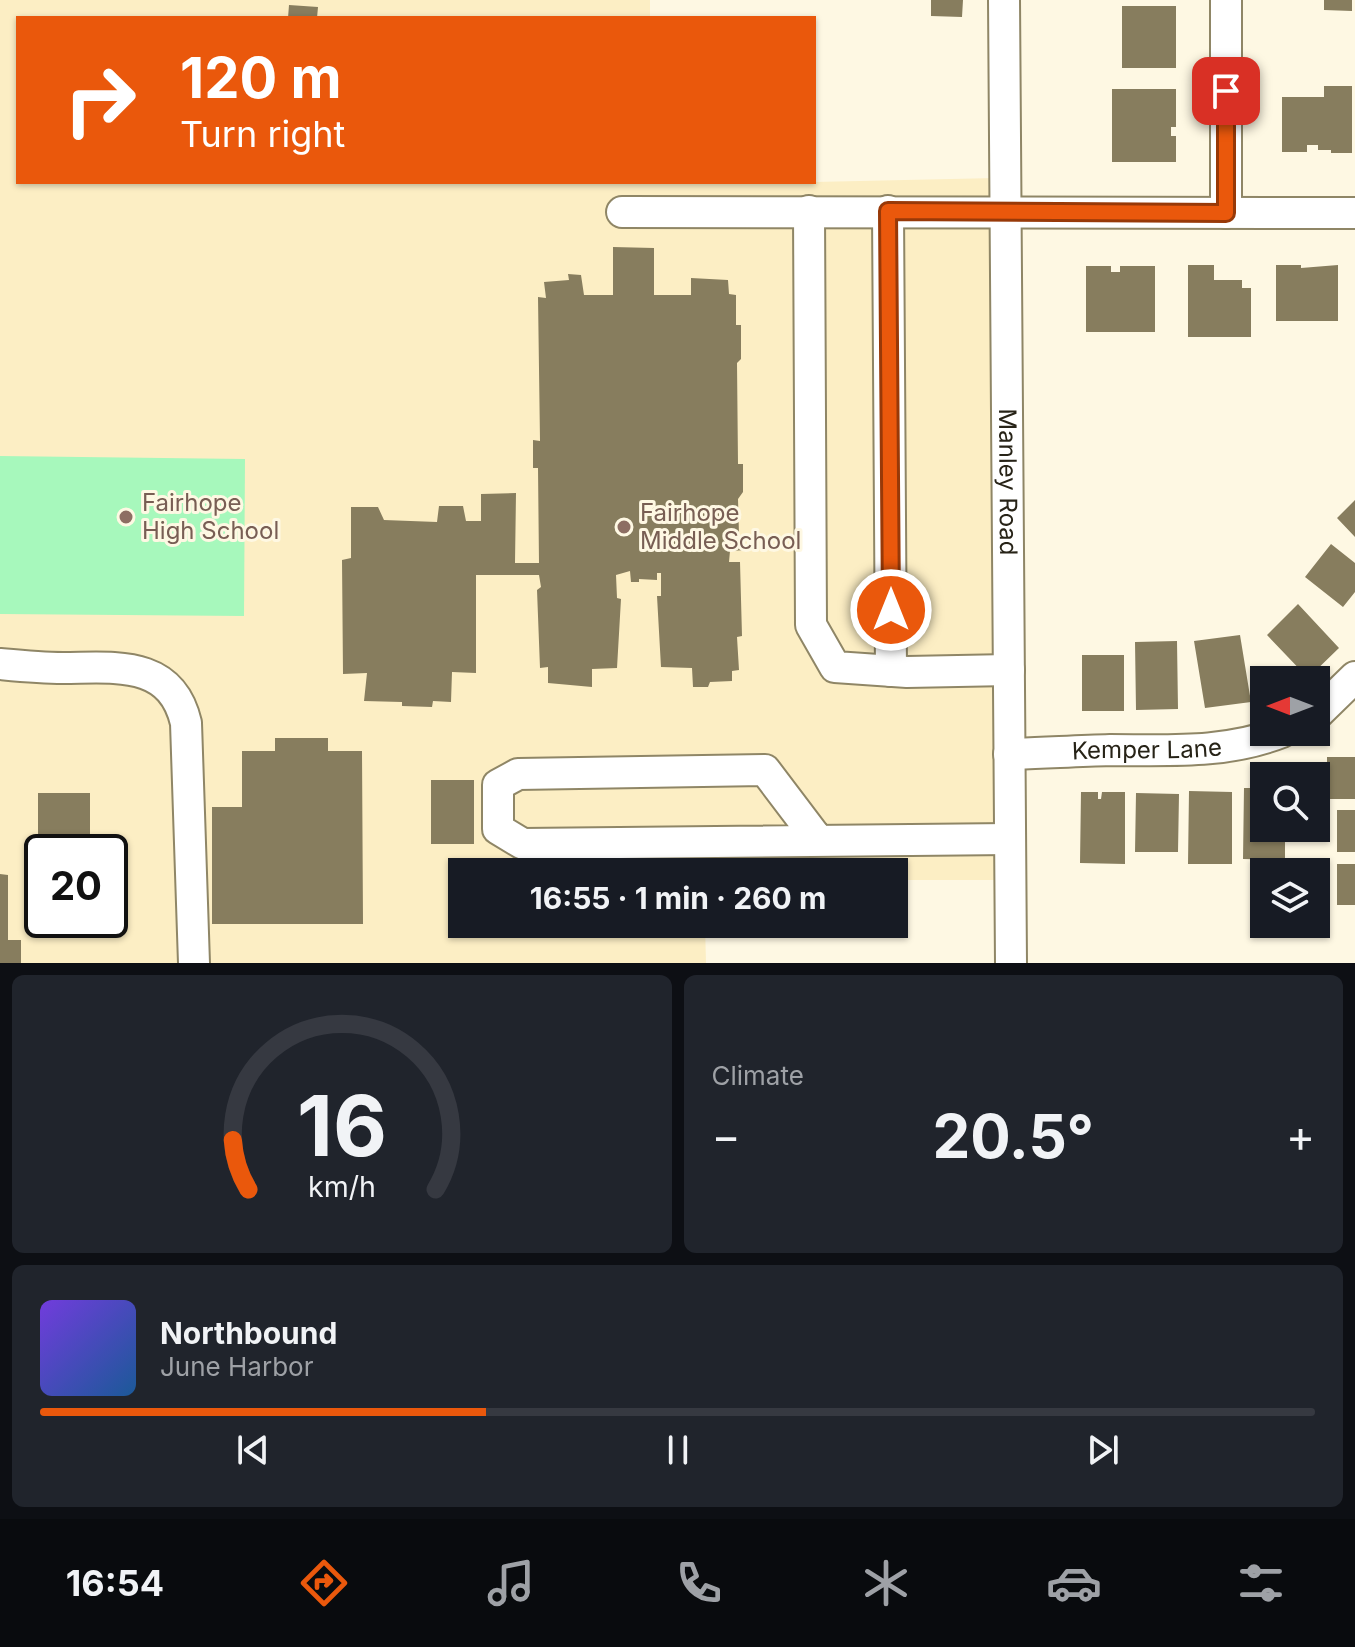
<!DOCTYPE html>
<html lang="en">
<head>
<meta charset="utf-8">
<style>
  :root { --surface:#171b24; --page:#20242c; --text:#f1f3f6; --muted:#9ea1a6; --line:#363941; --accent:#ea580c }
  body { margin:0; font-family:Inter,sans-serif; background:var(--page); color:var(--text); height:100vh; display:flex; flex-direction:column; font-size:30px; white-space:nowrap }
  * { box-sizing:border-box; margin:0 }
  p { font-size:26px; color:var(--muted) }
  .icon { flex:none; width:44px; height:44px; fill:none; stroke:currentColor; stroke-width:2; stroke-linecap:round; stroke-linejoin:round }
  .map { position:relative; height:963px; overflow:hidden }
  .side { display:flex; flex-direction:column; gap:12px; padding:12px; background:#0d0f14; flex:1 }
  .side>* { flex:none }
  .hud { position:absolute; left:16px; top:16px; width:800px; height:168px; border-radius:0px; box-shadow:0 2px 6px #0004; background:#ea580c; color:#fff; overflow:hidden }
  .needle { width:52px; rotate:270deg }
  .controls { position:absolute; left:1250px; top:666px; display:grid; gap:16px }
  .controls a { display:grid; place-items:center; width:80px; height:80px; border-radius:0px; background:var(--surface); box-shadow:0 2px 6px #0004; font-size:40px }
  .speed { position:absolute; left:24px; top:834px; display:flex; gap:16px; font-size:40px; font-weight:700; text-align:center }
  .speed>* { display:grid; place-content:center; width:104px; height:104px; border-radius:50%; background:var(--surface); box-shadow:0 2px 6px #0004; line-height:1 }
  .speed .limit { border:4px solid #111; border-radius:12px; background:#fff; color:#111 }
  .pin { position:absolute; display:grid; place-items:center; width:68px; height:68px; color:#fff; margin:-34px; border-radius:16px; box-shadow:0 4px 12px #0006 }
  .me { position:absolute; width:88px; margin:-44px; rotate:0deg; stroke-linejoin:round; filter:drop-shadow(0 0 6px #0008) }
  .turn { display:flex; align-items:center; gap:28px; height:168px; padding:0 32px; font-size:36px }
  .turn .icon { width:104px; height:104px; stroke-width:2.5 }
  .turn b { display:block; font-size:56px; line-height:68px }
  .big { font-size:60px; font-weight:700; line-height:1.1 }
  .side .card { flex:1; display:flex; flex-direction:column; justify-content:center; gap:12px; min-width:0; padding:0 28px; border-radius:12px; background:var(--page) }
  .side .dial { align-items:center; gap:0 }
  .dial svg { height:208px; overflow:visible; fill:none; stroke:var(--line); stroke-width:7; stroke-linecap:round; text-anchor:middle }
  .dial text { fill:var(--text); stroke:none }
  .song { display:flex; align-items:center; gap:24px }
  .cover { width:96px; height:96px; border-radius:12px; background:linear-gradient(135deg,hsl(260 70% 55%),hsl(210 70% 35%)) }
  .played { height:8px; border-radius:4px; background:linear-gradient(90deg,var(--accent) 35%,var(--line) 35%) }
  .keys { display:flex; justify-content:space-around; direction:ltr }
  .heat { display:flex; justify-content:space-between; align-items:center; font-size:44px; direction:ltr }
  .side .tiles { flex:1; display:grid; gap:12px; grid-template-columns:1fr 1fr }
  .card:last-child { grid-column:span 2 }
  .trip { position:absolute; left:448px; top:858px; width:460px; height:80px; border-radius:0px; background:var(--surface); box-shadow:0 2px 6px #0004; font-weight:700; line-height:80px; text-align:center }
  .tabs { display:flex; height:128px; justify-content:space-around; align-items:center; background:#090b0e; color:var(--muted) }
  .tabs .icon { width:56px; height:56px }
  .tabs .active { color:var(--accent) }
  .tabs b { font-size:36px; color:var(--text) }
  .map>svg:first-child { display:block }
  .built { fill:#fceec4; fill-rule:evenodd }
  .green { fill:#a7f8bc }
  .building { fill:#877d5e }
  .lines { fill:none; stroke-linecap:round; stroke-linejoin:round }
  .minor-casing { stroke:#8f8666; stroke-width:34 }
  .minor { stroke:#fff; stroke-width:30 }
  .route-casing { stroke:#983908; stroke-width:20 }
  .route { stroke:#ea580c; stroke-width:14 }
  .education-dot { fill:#8d6e63; stroke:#fef8e3; stroke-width:3 }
  .labels { text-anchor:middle; stroke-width:6; stroke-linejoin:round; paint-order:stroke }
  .street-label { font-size:24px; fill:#272317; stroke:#fef8e3 }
  .education-label { font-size:24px; fill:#785e54; stroke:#fef8e3; text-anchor:start }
</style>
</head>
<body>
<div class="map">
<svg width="1355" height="963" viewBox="0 0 1355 963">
  <rect width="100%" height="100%" fill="#fef8e3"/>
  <path class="built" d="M0 0H650V18H18V182H814L996 178 999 880H894V872H462V924H705L706 963H0ZM42 852H110V920H42Z"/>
  <path class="green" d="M0 456 245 459 244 616 0 614Z"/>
  <path class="building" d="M931 0H963L962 17 931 16Z
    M1324 0H1352V11L1324 10Z
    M289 5 318 7 317 18H288Z
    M1122 6H1176V68H1122Z
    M1324 86H1352V153H1331V150H1318V145H1307V152H1282V97H1324Z
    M1112 89H1176V127H1171V136H1176V162H1112Z
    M613 247 654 248V295H691V278L728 280 729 294 736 295V325H741V359L737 363 738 464H743V492L738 499 739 535H743L746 550 730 551 729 562H740L742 636 737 637 739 670 732 671V681L710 682 708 687H693L692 668 661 667 657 596H661V573H657V580L639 579V582H631L630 571 616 575 617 598 621 599 617 668 592 669V687L548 683V667L540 668 537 590 541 587 539 575H476V673L452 672 451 702 433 701 432 707 402 706V702L364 701 367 673 343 674 342 560 351 558V507H378L384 520 437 522 439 506H463L466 521H481V494L516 493 515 563H539L538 468H533V440L540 441 538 297 546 298 544 282 569 280 568 274 581 275 584 295H613Z
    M1188 265H1214V280H1242V288H1251V337H1188Z
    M1276 265H1301V268L1338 265V321H1276Z
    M1086 266H1111V272H1120V266H1155V332H1086Z
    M1355 500V537L1337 518Z
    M1331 544 1355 563V592L1343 607 1305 577Z
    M1298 604 1339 648 1308 678 1267 635Z
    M1240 635 1251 702 1205 708 1194 641Z
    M1177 641 1178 709 1136 710 1135 642Z
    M1082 655H1124V711H1082Z
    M275 738H328V751H362L363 924H212V807H242V751H275Z
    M1327 757H1355V799H1327Z
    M431 780H474V844H431Z
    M1244 788H1264V828H1285V860L1243 859Z
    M1189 791 1232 792V864H1188Z
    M1081 792H1098V799H1101L1102 792H1125V864L1080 863Z
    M38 793H90V852H42V897H38Z
    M1136 793 1179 794 1178 852H1135Z
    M1337 810H1355V852H1337Z
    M1337 864H1355V905H1337Z
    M0 874 8 875V940H21V963H0Z"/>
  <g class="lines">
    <g class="minor-casing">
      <g id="minor">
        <path id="s1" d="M1004 0 1011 963"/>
        <path d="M1226 0V213"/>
        <path d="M809 211 811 625 835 667 907 672 1009 670"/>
        <path d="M888 211 891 671"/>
        <path d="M622 212 1355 213"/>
        <path d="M0 664C21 666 41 668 63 668 114 668 171 659 186 723L194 963"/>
        <path d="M1316 715 1355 677"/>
        <path id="s2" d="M1009 754C1043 753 1076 751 1110 750 1169 750 1226 754 1282 732"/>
        <path d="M818 840 765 770 518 774 498 785V829L523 844 1010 839"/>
      </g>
    </g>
    <use href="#minor" class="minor"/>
  </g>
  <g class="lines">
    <g class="route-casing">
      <path id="route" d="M891 610 888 211 1226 213V91"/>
    </g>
    <use href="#route" class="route"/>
  </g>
  <g class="education-dot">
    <circle cx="126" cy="517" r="8"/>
    <circle cx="624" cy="527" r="8"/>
  </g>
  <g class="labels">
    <g class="street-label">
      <text dy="8" stroke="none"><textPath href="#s1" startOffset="482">Manley Road</textPath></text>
      <text dy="8" stroke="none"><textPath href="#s2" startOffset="138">Kemper Lane</textPath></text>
    </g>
    <g class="education-label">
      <text x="142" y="511">Fairhope<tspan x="142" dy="28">High School</tspan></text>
      <text x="640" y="521">Fairhope<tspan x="640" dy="28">Middle School</tspan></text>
    </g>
  </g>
</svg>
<div class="controls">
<a><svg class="needle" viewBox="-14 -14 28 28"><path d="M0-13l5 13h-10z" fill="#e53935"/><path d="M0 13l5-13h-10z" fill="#9ea1a6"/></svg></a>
<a><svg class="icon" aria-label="search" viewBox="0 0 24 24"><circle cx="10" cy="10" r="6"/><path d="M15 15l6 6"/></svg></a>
<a><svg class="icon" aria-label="layers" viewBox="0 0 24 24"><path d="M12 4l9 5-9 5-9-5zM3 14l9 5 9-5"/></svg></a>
</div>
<div class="speed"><div class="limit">20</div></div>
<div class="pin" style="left:1226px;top:91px;background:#d93025"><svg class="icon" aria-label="arrive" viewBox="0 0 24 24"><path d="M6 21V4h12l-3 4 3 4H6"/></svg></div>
<svg class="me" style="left:891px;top:610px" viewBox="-20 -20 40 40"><circle r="17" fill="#ea580c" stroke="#fff" stroke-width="3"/><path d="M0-11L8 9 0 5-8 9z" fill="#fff"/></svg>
<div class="trip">16:55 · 1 min · 260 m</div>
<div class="hud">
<div class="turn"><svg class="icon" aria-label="right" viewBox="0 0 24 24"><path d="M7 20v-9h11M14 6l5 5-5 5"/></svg><div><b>120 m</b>Turn right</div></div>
</div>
</div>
<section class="side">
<div class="tiles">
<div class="card dial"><svg viewBox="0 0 100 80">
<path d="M14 69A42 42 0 1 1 86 69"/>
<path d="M14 69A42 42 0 0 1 8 50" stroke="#ea580c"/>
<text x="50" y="56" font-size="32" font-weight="700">16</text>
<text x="50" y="72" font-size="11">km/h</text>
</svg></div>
<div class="card"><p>Climate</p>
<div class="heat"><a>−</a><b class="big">20.5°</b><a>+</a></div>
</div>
<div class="card">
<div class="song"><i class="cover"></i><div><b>Northbound</b><p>June Harbor</p></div></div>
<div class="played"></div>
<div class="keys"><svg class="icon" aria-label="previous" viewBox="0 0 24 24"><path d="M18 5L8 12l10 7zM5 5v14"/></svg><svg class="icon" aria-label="pause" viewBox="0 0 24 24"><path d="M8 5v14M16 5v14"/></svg><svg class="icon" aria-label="next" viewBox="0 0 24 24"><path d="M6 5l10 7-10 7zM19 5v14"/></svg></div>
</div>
</div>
</section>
<nav class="tabs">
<b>16:54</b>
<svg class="icon active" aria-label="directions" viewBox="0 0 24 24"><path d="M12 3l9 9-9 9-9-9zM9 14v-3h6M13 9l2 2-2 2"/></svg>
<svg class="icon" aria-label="music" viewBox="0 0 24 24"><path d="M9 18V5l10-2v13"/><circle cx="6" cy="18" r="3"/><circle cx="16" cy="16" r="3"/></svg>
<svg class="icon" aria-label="phone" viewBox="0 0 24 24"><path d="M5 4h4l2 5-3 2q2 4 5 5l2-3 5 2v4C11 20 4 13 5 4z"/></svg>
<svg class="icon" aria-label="climate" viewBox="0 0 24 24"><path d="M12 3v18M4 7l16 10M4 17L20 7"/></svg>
<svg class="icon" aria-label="car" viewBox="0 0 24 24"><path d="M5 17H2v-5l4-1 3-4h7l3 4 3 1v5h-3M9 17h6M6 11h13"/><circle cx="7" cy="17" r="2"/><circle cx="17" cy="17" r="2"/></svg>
<svg class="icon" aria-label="filters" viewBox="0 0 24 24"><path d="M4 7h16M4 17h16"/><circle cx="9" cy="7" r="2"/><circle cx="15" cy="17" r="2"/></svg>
</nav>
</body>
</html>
